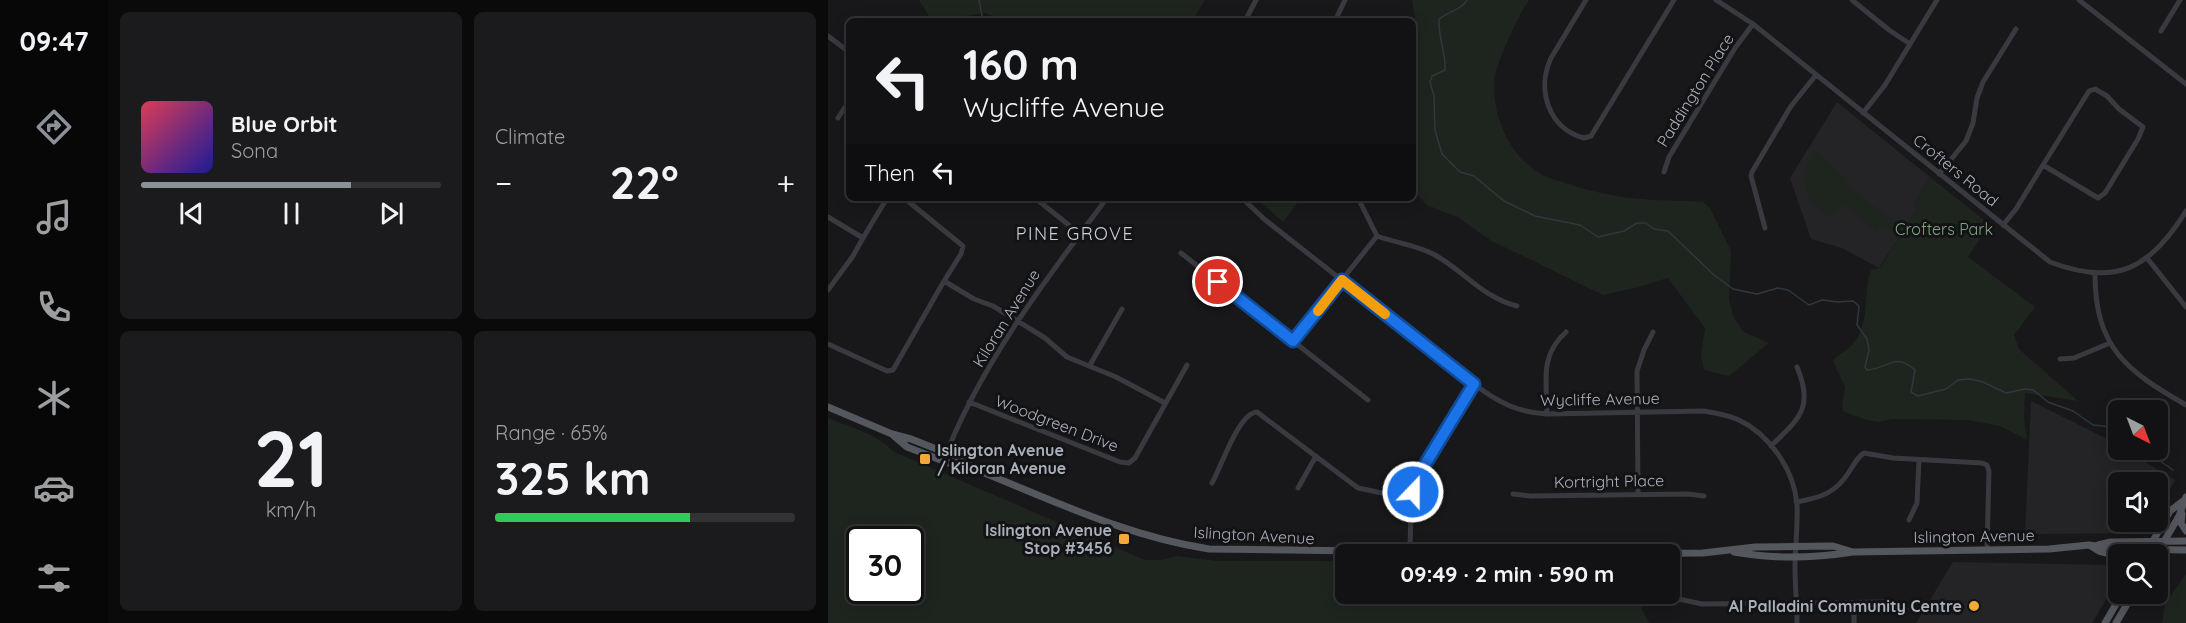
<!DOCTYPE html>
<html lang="en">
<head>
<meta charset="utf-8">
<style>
  :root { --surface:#121214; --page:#1b1b1d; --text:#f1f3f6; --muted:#9c9ea0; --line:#313234; --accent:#8c9099 }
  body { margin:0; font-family:Quicksand,sans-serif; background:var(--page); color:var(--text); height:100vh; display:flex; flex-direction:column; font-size:22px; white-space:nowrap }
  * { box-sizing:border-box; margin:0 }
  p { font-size:20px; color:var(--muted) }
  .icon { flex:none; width:33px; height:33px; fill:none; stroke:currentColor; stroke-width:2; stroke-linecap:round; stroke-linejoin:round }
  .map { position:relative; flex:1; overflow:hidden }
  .sheet { display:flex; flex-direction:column; gap:12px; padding:12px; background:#0a0a0b; width:720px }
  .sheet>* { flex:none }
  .banner { position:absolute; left:18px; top:18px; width:570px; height:183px; border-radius:9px; box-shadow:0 3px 15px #0003,0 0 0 2px var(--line); background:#121214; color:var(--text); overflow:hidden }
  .needle { width:39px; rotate:138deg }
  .tools { position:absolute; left:1280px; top:400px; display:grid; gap:12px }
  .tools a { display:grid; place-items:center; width:60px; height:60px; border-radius:9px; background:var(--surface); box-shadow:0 3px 15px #0003,0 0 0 2px var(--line); font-size:30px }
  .speed { position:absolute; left:18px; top:526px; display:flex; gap:12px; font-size:30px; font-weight:700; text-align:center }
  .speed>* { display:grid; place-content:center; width:78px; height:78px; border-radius:50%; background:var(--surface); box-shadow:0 3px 15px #0003,0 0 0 2px var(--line); line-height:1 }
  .speed .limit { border:3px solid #111; border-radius:9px; background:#fff; color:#111 }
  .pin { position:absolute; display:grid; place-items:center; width:51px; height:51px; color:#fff; margin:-26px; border:3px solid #fff; border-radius:50%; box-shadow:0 2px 6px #0007 }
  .me { position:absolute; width:66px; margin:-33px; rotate:22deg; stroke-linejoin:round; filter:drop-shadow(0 0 4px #0008) }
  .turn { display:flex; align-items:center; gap:21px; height:126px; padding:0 18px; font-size:27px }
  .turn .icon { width:78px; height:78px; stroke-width:2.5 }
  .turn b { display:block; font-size:42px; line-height:51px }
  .then { display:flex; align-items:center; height:57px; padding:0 18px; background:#0003; gap:12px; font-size:22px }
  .big { font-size:45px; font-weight:700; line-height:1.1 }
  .sheet .widget { flex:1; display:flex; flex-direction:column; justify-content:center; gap:9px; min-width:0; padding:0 21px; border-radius:9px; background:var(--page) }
  .sheet .dial { align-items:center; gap:0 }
  .dial b { font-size:78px; line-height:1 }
  .song { display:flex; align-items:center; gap:18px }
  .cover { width:72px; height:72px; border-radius:9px; background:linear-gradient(135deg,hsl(350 70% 55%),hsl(240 70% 35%)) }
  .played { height:6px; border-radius:3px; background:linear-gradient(90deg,var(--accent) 70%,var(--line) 70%) }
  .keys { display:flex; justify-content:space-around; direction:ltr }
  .heat { display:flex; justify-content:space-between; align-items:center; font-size:33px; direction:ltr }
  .charge { height:9px; border-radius:4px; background:linear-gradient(90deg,#34c759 65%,var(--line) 0) }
  .sheet .tiles { flex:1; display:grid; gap:12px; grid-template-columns:repeat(2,1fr) }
  .trip { position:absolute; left:507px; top:544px; width:345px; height:60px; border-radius:9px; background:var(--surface); box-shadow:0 3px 15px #0003,0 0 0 2px var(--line); font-weight:700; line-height:60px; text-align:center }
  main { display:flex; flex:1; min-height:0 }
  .tabs { display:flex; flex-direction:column; width:108px; justify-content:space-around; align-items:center; background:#070708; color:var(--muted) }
  .tabs .icon { width:42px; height:42px }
  .tabs .current { color:var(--accent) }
  .tabs b { font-size:27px; color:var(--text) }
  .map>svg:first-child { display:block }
  .built { fill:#242427 }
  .green { fill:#1e251f; fill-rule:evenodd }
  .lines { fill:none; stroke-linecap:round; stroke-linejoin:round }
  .stream { stroke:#2e383e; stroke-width:1.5 }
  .minor { stroke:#393a3f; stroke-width:5 }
  .major { stroke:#55575e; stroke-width:7 }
  .route-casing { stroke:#114b97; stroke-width:15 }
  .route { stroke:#1a73e8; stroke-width:10 }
  .slow { stroke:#f59e0b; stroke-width:10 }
  .poi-dot { fill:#f1aa39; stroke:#131315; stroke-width:2 }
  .labels { text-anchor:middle; stroke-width:6; stroke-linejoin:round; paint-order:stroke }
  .street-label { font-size:16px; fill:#aab0ba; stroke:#131315 }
  .park-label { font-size:16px; fill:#81a482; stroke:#131315 }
  .poi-label { font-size:16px; font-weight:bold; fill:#aab0ba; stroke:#131315; text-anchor:end }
  .neighbourhood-label { font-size:18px; letter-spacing:1.5px; fill:#cbcfd6; stroke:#131315 }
</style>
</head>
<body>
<main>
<nav class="tabs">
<b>09:47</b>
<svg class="icon current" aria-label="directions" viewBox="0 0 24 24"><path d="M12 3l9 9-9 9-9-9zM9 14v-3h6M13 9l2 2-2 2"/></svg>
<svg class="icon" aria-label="music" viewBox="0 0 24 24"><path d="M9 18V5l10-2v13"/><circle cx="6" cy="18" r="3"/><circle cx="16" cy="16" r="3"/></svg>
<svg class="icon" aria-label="phone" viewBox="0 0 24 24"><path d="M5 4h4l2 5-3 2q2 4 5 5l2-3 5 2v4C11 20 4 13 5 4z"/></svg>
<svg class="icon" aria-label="climate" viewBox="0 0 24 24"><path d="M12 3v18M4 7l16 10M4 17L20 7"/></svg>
<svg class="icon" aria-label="car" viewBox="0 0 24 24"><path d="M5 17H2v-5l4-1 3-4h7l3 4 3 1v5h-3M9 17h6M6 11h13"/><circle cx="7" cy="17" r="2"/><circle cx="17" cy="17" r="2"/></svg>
<svg class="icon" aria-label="filters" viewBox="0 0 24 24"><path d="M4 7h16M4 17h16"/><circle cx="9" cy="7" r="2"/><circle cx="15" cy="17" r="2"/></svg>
</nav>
<section class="sheet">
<div class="tiles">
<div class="widget">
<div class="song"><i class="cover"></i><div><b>Blue Orbit</b><p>Sona</p></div></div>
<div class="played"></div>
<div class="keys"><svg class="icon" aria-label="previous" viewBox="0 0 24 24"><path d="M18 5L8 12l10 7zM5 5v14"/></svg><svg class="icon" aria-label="pause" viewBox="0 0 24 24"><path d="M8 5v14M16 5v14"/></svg><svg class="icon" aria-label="next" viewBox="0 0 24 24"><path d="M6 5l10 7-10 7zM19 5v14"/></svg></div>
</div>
<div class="widget"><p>Climate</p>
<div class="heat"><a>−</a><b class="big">22°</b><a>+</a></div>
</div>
<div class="widget dial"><b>21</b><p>km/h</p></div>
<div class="widget"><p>Range · 65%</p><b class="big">325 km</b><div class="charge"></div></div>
</div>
</section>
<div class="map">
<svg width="1358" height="623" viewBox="0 0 1358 623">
  <rect width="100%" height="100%" fill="#18181a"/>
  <path class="built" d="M1009 102 1102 177 1087 203 1089 209 1051 268 1014 248 983 239 962 178Z
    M1203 401 1279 439 1290 446V450H1297L1347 480 1329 514V483H1290V522H1325L1319 531 1317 533 1197 534Z
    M1125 562 1284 565 1290 573V580L1264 623H1088Z"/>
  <path class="green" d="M91 0H377L364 21 170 18 157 13 104 21Z
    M584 0H701C691 14 668 64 666 80 664 118 684 163 721 178 742 185 766 192 788 196 815 201 846 200 875 202L882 208 903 251 901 300 906 318 916 332 941 343 901 376 876 370 873 356 877 328 840 278 807 288 775 295 662 240 631 218 599 205 585 190V33L588 24Z
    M987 149 1021 182 1017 184 1076 229 1089 209 1087 203 1102 177 1161 224 1140 257 1207 307 1186 335 1191 349 1250 401 1197 393 1196 418 1199 440 1172 426 1141 420 1064 419 1050 422 1039 420 1016 412 1014 406 1017 387 1005 361C1012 352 1021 351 1028 340 1042 319 1035 293 1043 270L1052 268 1071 237 1054 224 1048 232 1014 204 1002 218 982 202 975 177Z
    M428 198H473L455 222Z
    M0 418C23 428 48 433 66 452L317 560H333L349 556 389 561H517L518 594H809V599L821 623H0ZM32 540H82V591H32Z
    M1358 574V623H1334L1337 604Z"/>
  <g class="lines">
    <path class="stream" d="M151 0 155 21
      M639 0C632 11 621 11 611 19 610 37 618 53 617 70L604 76 602 82 606 96 607 130 614 154 632 172 646 176 676 201 707 216 752 225 770 237 796 231 809 223H818L826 229 840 231 886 275 905 289 929 294 950 288 960 290 981 305 994 300 1010 302 1025 301 1031 306 1029 325 1039 339 1041 350 1037 367 1039 370C1062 368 1066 352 1087 370L1083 392 1090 396 1118 389 1130 380 1142 379 1155 382 1178 393 1197 389 1205 390 1220 402 1245 411 1265 425 1283 427 1290 436
      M1316 450 1345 470"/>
    <path class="minor" d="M758 0 723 58C708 90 721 129 756 138L763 136 846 0
      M888 0 925 24 1222 262C1288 287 1322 269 1358 211
      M1024 0 1061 30 1082 44
      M1251 0 1358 84
      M54 19V21
      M417 21 428 0
      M507 21 517 0
      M1333 31 1352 0
      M0 36 21 52
      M1267 89 1279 96 1291 109 1315 127 1310 139 1277 193 1270 198 1215 165 1261 91Z
      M1035 113 1057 85 1109 0
      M10 118 21 101
      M836 172 841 157 907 48 925 24
      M1111 174 1138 141 1145 123 1149 98 1155 82 1188 29
      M76 198 135 246 133 254 116 281 146 299 165 306 217 338 239 357 288 377 337 403
      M207 198 252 234
      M414 198 436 219 646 384C668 401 690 413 719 414L876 411C888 413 900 415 911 420 942 435 966 470 969 504 970 525 967 547 967 568 967 586 969 605 969 623
      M530 198 549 236
      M0 217 35 238 59 198
      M1175 225 1188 209 1215 165
      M937 228 923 176 924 172 963 106 988 75
      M549 236C568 243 589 245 607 255 636 271 655 298 689 306
      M353 253 540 400
      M1319 258 1358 307
      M1267 274C1267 348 1299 371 1358 405
      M0 290 25 256 35 238
      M465 341 549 236
      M0 344 59 371 65 370 116 281
      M1232 359 1246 358 1282 343
      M262 365 294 309
      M141 402 292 462 301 463 307 458 359 365
      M719 414C719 382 711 356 738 332
      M943 446C972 418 986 407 969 367
      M115 462C151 366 218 279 279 198
      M384 483C393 468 410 413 429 412L530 488 583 499
      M470 488 488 456
      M685 494 703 496 860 494 876 496
      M810 494 809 371 816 350 825 332
      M968 502C992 498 1008 493 1021 472 1026 465 1029 457 1036 453L1065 458 1154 463 1159 465 1161 471 1159 550
      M1081 520 1089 503 1091 460
      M582 552 583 504 588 479 646 384
      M842 589 851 599 874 604 1067 602 1082 608
      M1026 603V623"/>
    <path class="major" d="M0 407 64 434 83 439 139 461 144 468C222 499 297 536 381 549L751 554 875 553 927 547 1005 546 1025 552
      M65 435 79 447 136 469 144 468
      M1354 514 1353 523 1358 531
      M1270 545 1283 542 1358 541
      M1263 546 1271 551 1290 556
      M906 552C944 559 987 558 1025 552L1221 549 1261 545 1283 549 1358 550
      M1317 555 1342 511 1355 501
      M1328 555 1351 516 1358 497
      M1277 623 1294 594
      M1288 623 1305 594"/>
  </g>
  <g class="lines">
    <g class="route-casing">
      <path id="route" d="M390 282 465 341 514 280 646 384 590 476 585 492"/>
    </g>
    <use href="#route" class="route"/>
    <path class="slow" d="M490 311 514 280 557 314"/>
  </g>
  <g class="poi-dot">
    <rect x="91" y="453" width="12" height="12" rx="3"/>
    <rect x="290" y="533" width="12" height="12" rx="3"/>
    <circle cx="1146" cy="606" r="6"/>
  </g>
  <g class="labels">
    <g class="street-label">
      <text transform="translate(867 90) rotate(-58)" y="6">Paddington Place</text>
      <text transform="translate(1128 170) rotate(39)" y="6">Crofters Road</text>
      <text transform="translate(178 318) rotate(-58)" y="6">Kiloran Avenue</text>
      <text transform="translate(772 399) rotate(-1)" y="6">Wycliffe Avenue</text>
      <text transform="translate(229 423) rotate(21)" y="6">Woodgreen Drive</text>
      <text transform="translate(781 481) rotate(-1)" y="6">Kortright Place</text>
      <text transform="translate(426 535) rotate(3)" y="6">Islington Avenue</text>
      <text transform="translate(1146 536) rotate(-1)" y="6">Islington Avenue</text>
    </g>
    <g class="park-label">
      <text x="1116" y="235">Crofters Park</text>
    </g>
    <g class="poi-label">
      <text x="109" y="456" text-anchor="start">Islington Avenue<tspan x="109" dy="18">/ Kiloran Avenue</tspan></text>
      <text x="284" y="536">Islington Avenue<tspan x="284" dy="18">Stop #3456</tspan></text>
      <text x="1134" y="612">Al Palladini Community Centre</text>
    </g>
    <g class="neighbourhood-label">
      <text x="247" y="240">PINE GROVE</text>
    </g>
  </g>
</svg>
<div class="tools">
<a><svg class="needle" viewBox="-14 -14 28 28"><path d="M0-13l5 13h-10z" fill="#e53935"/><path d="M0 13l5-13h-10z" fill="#9c9ea0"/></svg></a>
<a><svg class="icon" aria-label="sound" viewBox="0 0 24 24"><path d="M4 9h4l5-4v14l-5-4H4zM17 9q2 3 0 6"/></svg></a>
<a><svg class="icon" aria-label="search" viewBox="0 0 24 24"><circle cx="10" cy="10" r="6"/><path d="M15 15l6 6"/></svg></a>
</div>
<div class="speed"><div class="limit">30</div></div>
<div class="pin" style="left:390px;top:282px;background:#d93025"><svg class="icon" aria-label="arrive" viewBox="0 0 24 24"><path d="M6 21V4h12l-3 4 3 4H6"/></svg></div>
<svg class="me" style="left:585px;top:492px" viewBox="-20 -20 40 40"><circle r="17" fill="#1a73e8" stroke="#fff" stroke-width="3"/><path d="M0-11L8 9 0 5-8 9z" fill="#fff"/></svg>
<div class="trip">09:49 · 2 min · 590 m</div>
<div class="banner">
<div class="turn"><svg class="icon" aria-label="left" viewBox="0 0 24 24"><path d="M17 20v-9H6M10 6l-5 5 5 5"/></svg><div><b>160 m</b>Wycliffe Avenue</div></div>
<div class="then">Then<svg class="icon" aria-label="left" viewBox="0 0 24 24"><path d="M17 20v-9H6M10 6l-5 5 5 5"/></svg></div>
</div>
</div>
</main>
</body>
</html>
